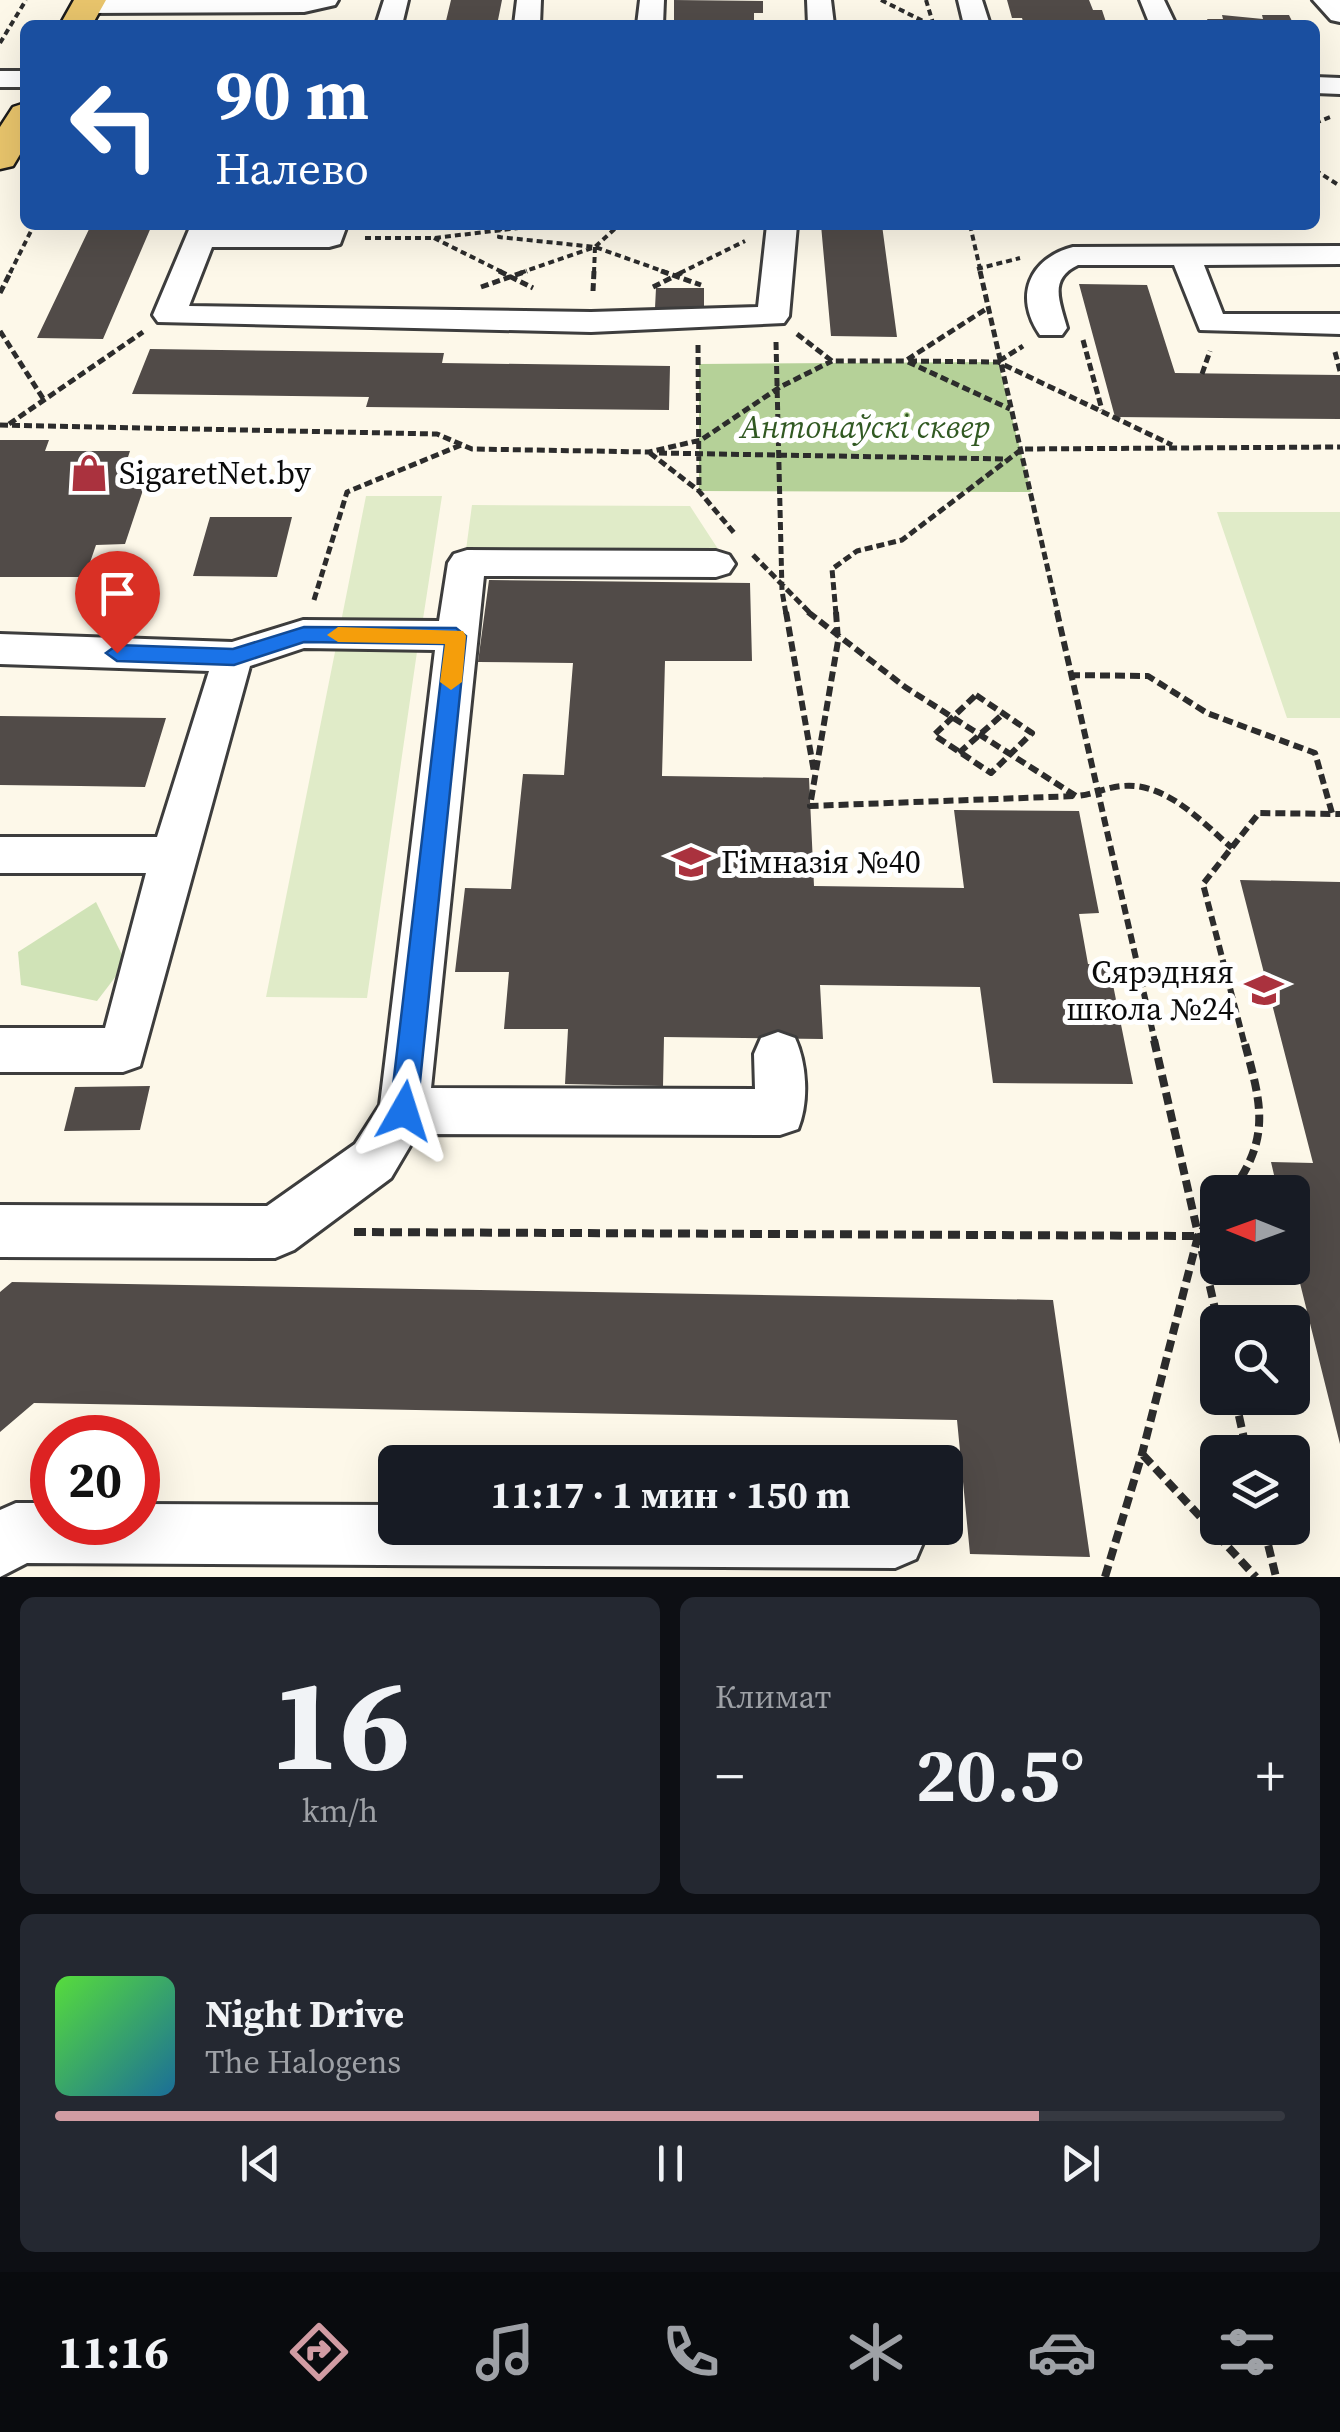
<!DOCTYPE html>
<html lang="ru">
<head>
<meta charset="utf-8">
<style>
  :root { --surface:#171b24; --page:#242831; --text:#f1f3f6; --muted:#9ea1a6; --line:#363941; --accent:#d19ca3 }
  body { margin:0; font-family:"Source Serif 4",serif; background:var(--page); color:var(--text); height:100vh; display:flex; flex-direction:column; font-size:38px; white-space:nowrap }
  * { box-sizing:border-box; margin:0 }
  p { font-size:32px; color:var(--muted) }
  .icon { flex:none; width:55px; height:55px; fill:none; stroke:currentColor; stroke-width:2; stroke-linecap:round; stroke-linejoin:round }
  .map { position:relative; height:1577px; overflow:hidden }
  .side { display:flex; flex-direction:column; gap:20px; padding:20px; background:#0d0f14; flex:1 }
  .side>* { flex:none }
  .hud { position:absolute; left:20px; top:20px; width:1300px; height:210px; border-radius:15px; box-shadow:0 10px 40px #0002; background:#1a4fa0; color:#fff; overflow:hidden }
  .needle { width:65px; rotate:271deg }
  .buttons { position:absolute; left:1200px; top:1175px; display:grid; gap:20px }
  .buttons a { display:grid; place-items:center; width:110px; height:110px; border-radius:15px; background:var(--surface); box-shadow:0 10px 40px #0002; font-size:50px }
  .speed { position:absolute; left:30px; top:1415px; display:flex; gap:20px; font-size:50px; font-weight:700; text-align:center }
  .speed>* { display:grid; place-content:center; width:130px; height:130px; border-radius:50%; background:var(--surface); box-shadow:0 10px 40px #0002; line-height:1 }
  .speed .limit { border:15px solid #d22; background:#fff; color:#111 }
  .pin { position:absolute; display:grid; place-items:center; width:85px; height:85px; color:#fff; margin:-102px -42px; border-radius:50% 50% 50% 0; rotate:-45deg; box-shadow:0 0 10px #0007 }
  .pin .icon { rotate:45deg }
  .me { position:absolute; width:110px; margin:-55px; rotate:6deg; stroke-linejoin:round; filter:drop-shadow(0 0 8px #0008) }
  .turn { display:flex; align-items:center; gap:35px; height:210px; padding:0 30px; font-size:45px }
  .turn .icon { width:130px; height:130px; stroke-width:2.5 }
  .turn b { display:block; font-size:70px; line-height:85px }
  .big { font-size:75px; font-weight:700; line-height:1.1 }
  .side .widget { flex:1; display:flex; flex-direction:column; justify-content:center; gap:15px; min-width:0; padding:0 35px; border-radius:15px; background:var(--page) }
  .side .dial { align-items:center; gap:0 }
  .dial b { font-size:130px; line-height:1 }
  .song { display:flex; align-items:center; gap:30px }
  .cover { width:120px; height:120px; border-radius:15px; background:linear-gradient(135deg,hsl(110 70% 55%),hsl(200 70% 35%)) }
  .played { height:10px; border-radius:5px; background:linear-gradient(90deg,var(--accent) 80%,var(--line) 80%) }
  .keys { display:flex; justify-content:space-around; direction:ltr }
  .heat { display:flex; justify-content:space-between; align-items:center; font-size:55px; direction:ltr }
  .side .tiles { flex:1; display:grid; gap:20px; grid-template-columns:1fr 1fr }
  .widget:last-child { grid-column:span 2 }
  .trip { position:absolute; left:378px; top:1445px; width:585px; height:100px; border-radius:15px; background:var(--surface); box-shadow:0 10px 40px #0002; font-weight:700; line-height:100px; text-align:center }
  .menu { display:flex; height:160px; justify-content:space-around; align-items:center; background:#090b0e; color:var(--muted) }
  .menu .icon { width:70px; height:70px }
  .menu .on { color:var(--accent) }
  .menu b { font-size:45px; color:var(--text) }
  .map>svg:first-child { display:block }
  .green { fill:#d0e3b7 }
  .forest { fill:#b5d198 }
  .pitch { fill:#e0ebc8 }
  .building { fill:#514b48 }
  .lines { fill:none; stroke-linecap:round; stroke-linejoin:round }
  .minor-casing { stroke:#3d3d3d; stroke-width:6 }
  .major-casing { stroke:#1b1b1b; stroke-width:5 }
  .path-far3 { stroke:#2c2c2c; stroke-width:4; stroke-dasharray:6 4; stroke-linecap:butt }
  .path-far2 { stroke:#2c2c2c; stroke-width:5; stroke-dasharray:8 4; stroke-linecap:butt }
  .path-far1 { stroke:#2c2c2c; stroke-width:6; stroke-dasharray:10 5; stroke-linecap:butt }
  .path { stroke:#2c2c2c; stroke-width:8; stroke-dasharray:12 6; stroke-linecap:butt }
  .minor { fill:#fff; fill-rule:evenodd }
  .major { fill:#e9c56c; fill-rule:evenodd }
  .route { fill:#1a73e8; stroke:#114b97; stroke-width:2.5 }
  .slow { fill:#f59e0b }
  .labels { text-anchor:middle; stroke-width:10; stroke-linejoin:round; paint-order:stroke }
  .park-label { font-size:32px; font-style:italic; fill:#315922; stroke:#fff }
  .poi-label { font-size:32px; fill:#0a0a0a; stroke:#fff; text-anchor:start }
</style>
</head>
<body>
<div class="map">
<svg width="1340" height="1577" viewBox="0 0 1340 1577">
  <rect width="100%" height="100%" fill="#fdf8e9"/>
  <path class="green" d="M96 902 126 963 97 1001 21 985 18 952Z"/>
  <path class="forest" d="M998 362 1031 492 699 491V364Z"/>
  <path class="pitch" d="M366 496H442L421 632H339Z
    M472 505 690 506 720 552 466 550Z
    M1217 512H1340V718H1287Z
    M338 637 419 638 367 998 266 997Z"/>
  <path class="building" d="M451 0H502L497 25H445Z
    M674 0 763 1V13H754V20H763L764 25H674Z
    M1007 0H1089L1093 10H1102L1106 22 1024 25 1022 18H1012Z
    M1222 15 1263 19 1262 15H1289L1294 25H1210L1207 19H1223Z
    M91 225H152L103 339 37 338Z
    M821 225H882L897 337 831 336Z
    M1079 284 1147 285 1175 373 1340 375V419L1115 417Z
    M656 288H704V308H655Z
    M150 349 444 353 442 363 670 366 669 410 366 407 369 397 132 394Z
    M0 440H49L45 451H130L124 469H150L125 544 96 545 85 577H0Z
    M210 517H292L277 577 193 576Z
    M489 580 750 583 752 661H665L662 776 809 778 814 886 964 888 954 810 1079 811 1099 913 1079 914 1088 964 1109 965 1133 1084 993 1083 980 987 820 985 823 1039 664 1037 663 1086 565 1084 568 1029H504L509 972H455L465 888 511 889 523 774 564 775 573 663 478 662Z
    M0 716 166 718 145 787 80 786 0 785Z
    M1240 880 1340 882V1444L1292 1251V1192H1278L1271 1162 1313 1163Z
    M150 1086 140 1130 64 1131 75 1087Z
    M12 1282 1053 1300 1090 1557 970 1554 957 1420 34 1403 0 1432V1292Z"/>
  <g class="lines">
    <g class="minor-casing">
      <path id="minor" d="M338 0 335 5 304 12 87 13 75 6 81 0Z
        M384 0H408L402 25H376Z
        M517 0H541L540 25H514Z
        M640 0H664L663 25H637Z
        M807 0H831L834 25H808Z
        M958 0H982L990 25H964Z
        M1140 0H1164L1176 25H1150Z
        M1313 0H1340V22L1331 20Z
        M0 71H25V87H0Z
        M1315 77 1340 78V94L1315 93Z
        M191 225H221L219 229H316L317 225H347L340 244 329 247H212L189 306 591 312 758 307 767 225H797L789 316 784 323 591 332 158 322 153 315Z
        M1340 246V264L1204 265 1223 314H1340V334L1200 330 1174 265H1078C1048 279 1060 302 1067 328L1062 335H1040C1013 296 1030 258 1073 247Z
        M467 550 716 551 729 555 735 564 729 573 716 577 484 576 431 1088 755 1089 754 1054 761 1038 778 1032 795 1038C807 1064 809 1102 798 1129L780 1135 417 1134 391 1178 294 1250 275 1258 0 1257V1205L267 1206 355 1144 380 1105 435 650 304 648 250 666 140 1066 123 1072H0V1028H105L146 873H0V837H157L209 671 0 664V634L232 642 303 620 439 621 448 563 454 554Z
        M16 1503H52V1522H138V1504L395 1505V1528H920L925 1538 916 1559 895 1568 27 1563 0 1577V1510Z"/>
    </g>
    <g class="major-casing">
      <path id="major" d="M74 0H106L92 25H60Z
        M25 103V146L13 166 0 169V127L13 107Z"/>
    </g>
    <path class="path-far3" d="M881 0 931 25
      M926 0 933 23
      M0 43 26 0
      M1315 123 1333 116
      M1315 170 1340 186
      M501 225 499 237 595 247 668 273
      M970 225 981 273
      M365 238H434L545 225
      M434 238 504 273
      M977 269 1020 258
      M10 273 34 225
      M520 273 595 247 619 225
      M594 273 595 247
      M680 273 745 241"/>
    <path class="path-far2" d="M499 271 533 288
      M661 271 701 285
      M980 271 1058 614
      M481 287 527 271
      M653 287 685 271
      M593 291 594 271
      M0 293 11 271
      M0 331 44 400
      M797 334 832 361H905L986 309
      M1083 340 1102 410
      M776 342 782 591 786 614
      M698 345 699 491 735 534
      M1335 352 1340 371
      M909 361 998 362 1172 445
      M999 361 1023 346
      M908 362 1010 409
      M1202 374 1210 351
      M9 424 143 332
      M0 425 437 434 472 449 649 452 701 440 780 387 832 361
      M650 453 699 491
      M659 453 1007 459
      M753 555 811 614
      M314 600 347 492 461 445
      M836 614 832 569 857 551 902 540 1022 449 1340 447"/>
    <path class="path-far1" d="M786 612 814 772
      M808 612 905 687 1076 796C1092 795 1107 787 1123 786 1166 782 1202 822 1232 848
      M836 612 838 641 810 806 1076 796
      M1057 612 1155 1042
      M1070 675 1148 676 1207 713 1315 753 1332 813
      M976 695 1032 733 991 773 934 735Z
      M959 753 1003 714
      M1244 1042 1203 884 1259 813 1340 814"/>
    <path class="path" d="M1154 1040 1218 1322
      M1231 1192C1273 1136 1260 1101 1244 1040
      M354 1232 1198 1236
      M1235 1398 1247 1452
      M1143 1455 1256 1577
      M1264 1528 1276 1577
      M1105 1577 1142 1454 1198 1236 1218 1210"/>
    <use href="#minor" class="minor"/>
    <use href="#major" class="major"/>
  </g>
  <path class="route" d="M304 627 456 628 466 636 417 1111 413 1120 404 1123 394 1120 390 1111 445 644 304 642 234 665 117 661 106 653 117 645 233 649Z"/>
  <path class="slow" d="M338 627 463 631 466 636 462 682 451 690 440 682 445 644 338 642 327 635Z"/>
  <defs>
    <g id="shop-bare" transform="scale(3)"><path d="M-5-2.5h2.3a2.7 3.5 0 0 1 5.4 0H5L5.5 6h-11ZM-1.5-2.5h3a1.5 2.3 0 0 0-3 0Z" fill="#aa323e" stroke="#fff" stroke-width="2.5" paint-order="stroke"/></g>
    <g id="school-bare" transform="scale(3)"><path d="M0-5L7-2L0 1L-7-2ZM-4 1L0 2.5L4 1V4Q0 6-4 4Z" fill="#aa323e" stroke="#fff" stroke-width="2.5" paint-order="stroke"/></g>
  </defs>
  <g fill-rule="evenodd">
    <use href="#shop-bare" x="89" y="473"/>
    <use href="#school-bare" x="691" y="862"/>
    <use href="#school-bare" x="1264" y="990"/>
  </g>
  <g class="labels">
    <g class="park-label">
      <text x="865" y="438">Антонаўскі сквер</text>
    </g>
    <g class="poi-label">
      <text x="119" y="484">SigaretNet.by</text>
      <text x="721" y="873">Гімназія №40</text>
      <text x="1234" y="983" text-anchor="end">Сярэдняя<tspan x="1234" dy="37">школа №24</tspan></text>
    </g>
  </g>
</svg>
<div class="buttons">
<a><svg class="needle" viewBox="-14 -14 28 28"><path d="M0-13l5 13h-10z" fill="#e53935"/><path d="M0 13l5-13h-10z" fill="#9ea1a6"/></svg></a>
<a><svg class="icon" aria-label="search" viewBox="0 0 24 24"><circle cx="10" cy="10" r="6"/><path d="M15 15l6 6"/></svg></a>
<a><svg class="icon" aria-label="layers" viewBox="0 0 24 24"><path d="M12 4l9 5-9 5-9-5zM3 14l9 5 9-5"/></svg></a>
</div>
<div class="speed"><div class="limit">20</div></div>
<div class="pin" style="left:117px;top:653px;background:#d93025"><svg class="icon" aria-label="arrive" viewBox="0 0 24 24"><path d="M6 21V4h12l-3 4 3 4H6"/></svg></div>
<svg class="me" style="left:404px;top:1111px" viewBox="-20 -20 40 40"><path d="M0-17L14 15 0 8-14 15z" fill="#1a73e8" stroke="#fff" stroke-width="4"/></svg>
<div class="trip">11:17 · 1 мин · 150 m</div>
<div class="hud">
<div class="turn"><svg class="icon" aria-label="left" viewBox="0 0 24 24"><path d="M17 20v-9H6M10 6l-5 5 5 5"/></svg><div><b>90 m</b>Налево</div></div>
</div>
</div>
<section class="side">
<div class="tiles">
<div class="widget dial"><b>16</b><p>km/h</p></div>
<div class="widget"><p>Климат</p>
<div class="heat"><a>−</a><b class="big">20.5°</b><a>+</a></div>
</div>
<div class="widget">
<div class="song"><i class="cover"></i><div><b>Night Drive</b><p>The Halogens</p></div></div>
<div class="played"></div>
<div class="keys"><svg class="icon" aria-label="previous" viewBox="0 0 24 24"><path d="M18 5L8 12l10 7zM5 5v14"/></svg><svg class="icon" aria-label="pause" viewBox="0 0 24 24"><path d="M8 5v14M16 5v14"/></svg><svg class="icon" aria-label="next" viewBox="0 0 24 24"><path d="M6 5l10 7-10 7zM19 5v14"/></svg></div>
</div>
</div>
</section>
<nav class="menu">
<b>11:16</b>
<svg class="icon on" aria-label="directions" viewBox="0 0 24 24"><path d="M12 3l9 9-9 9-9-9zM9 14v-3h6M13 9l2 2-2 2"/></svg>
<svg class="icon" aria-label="music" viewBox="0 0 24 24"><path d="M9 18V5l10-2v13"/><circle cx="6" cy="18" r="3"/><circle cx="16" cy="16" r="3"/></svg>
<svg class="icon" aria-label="phone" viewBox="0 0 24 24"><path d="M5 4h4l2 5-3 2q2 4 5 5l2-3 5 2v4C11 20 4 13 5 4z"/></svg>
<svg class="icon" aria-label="climate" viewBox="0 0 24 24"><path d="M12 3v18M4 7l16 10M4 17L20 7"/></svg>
<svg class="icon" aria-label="car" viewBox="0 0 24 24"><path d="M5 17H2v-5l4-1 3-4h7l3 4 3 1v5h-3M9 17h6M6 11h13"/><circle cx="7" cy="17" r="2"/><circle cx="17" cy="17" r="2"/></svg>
<svg class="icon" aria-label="filters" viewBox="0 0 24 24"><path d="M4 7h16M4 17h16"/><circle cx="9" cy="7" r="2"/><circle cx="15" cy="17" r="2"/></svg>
</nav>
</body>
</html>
